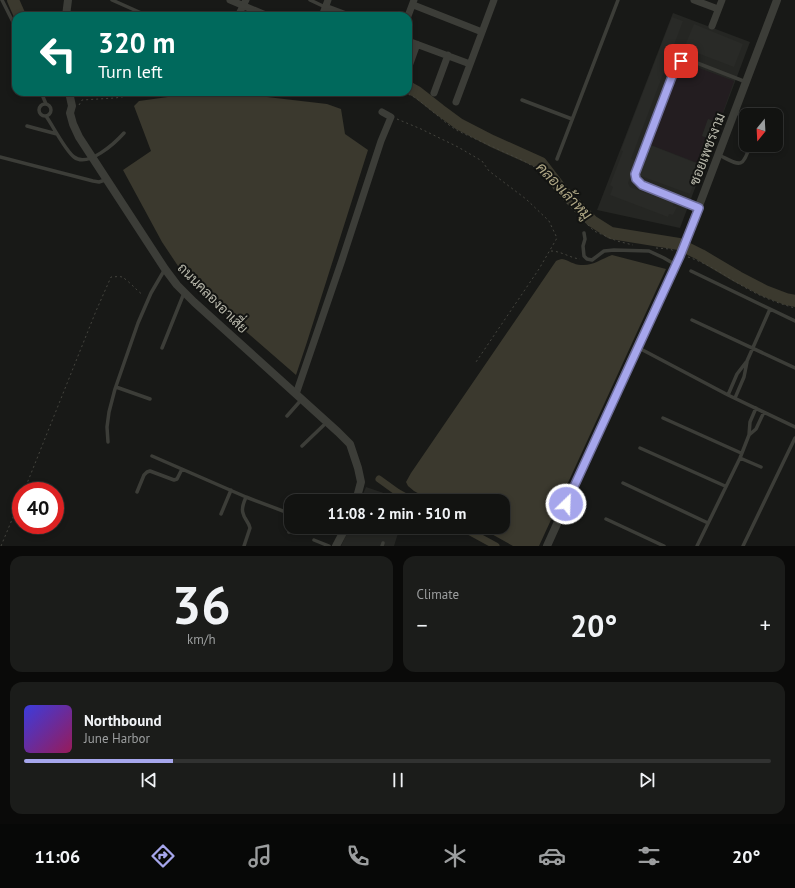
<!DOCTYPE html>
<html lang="en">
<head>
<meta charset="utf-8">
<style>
  :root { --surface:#121311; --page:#1b1c1a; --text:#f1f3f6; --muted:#9c9e9f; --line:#313231; --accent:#a6a6ec }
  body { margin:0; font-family:"PT Sans",Sarabun,sans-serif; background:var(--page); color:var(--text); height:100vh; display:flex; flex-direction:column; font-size:15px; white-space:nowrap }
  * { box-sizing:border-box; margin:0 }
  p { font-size:13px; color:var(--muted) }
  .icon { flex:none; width:22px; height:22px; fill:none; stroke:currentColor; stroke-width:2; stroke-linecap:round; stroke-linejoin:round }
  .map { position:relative; height:546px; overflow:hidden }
  .drawer { display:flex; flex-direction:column; gap:10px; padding:10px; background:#0a0a09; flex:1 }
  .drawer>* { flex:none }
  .banner { position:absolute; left:12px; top:12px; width:400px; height:84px; border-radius:12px; box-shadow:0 2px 6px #0003,0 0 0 1px var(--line); background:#00695c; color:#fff; overflow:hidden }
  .needle { width:26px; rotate:198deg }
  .tools { position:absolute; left:739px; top:108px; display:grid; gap:8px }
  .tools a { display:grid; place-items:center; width:44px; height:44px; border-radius:8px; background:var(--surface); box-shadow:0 2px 6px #0003,0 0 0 1px var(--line); font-size:20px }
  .speed { position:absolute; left:12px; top:482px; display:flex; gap:8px; font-size:20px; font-weight:700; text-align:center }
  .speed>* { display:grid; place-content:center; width:52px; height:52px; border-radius:50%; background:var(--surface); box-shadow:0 2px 6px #0003,0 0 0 1px var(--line); line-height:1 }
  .speed .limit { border:6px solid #d22; background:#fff; color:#111 }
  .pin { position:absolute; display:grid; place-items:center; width:34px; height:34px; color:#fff; margin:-17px; border-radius:8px; box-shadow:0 2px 6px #0006 }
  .me { position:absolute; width:44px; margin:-22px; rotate:24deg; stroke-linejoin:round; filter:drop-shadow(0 0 3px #0008) }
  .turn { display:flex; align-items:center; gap:14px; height:84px; padding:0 20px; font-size:18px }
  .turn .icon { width:52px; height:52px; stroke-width:2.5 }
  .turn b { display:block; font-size:28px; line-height:34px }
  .big { font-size:30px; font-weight:600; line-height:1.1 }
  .drawer .card { flex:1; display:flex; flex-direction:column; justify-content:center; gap:6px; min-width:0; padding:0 14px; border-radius:12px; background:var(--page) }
  .drawer .dial { align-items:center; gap:0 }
  .dial b { font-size:52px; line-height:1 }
  .song { display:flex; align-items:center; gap:12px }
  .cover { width:48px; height:48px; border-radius:6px; background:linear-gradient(135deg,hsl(240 70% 55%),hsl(330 70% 35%)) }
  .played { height:4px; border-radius:2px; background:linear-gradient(90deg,var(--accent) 20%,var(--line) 20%) }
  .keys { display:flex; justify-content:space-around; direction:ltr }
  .heat { display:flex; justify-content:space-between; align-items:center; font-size:22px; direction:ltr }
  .drawer .tiles { flex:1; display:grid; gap:10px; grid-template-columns:1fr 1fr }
  .card:last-child { grid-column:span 2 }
  .trip { position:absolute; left:284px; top:494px; width:226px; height:40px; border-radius:12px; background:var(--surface); box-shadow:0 2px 6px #0003,0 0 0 1px var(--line); font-weight:600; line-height:40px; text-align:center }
  .menu { display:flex; height:64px; justify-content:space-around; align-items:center; background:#070807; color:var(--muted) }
  .menu .icon { width:28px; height:28px }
  .menu .current { color:var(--accent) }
  .menu b { font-size:18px; color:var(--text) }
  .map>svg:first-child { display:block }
  .built { fill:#252623 }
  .green { fill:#231d20 }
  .water { fill:#3b392e }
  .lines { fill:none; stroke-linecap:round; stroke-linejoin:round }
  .canal { stroke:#3b392e; stroke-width:7 }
  .river { stroke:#3b392e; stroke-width:12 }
  .building { fill:#292a27 }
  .path { stroke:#44443e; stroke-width:1; stroke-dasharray:2 3; stroke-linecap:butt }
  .service { stroke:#3c3d38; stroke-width:3.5 }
  .minor { stroke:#3c3d38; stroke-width:7 }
  .tertiary { stroke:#3c3d38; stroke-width:8 }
  .route-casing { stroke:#6c6c99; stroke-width:10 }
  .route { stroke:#a6a6ec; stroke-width:7 }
  .labels { text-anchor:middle; stroke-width:4; stroke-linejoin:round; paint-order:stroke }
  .street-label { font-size:14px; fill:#b7b7aa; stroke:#131412 }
  .water-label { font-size:15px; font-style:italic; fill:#afa785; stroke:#131412 }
</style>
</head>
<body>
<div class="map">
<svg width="795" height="546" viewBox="0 0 795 546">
  <rect width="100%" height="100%" fill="#181917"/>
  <path class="built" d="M673 13 750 42 680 228 597 210Z
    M366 487 407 501H360Z
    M350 527H400L394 546H341Z"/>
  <path class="green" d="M683 62 734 81 719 123 708 119 702 136 713 140 703 165 651 145Z"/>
  <path class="water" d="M204 92 267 97 327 104 341 109 345 134 368 150 307 342 296 375 188 281 162 242 123 170 151 151 134 106 139 101Z
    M612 255 666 269 539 546H513L479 527H503V501H432L414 491 408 486 406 482 411 473 556 261C558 260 560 259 562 259 568 260 574 265 581 265 593 266 601 259 612 255Z"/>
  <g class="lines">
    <path class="canal" d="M379 479 397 492 413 501
      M461 527 496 546"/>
    <path class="river" d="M13 0 20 16
      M408 87 417 92 440 110 459 124 492 141 541 163 561 189 592 221 611 233 679 244 701 255 738 277 765 291 786 299 795 301"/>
  </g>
  <path class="building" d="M672 17 683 21 631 159 637 161 628 183 630 187 674 203 673 206 677 207 673 215 669 214 668 217 610 195 613 187 610 185 623 151 621 150Z
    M694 24 743 44 734 67 684 48Z
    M708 119 719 123 713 140 702 136Z
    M650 145 701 165 690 194 638 175Z"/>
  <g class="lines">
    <path class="path" d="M59 92 62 97
      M319 92H336
      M404 92 416 98 449 125 458 131 524 161 536 168 561 197 594 231 617 241 633 245
      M79 105 82 100 115 98 154 92
      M397 119 421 129 458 147 482 161 489 171 526 199 549 221 557 238 539 269 476 362
      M656 248 670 249 674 251
      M551 251C561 251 570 258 580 259
      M688 257C709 264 727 277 746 288 762 297 777 303 795 308
      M24 491 96 311 111 277C115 277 119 276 122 277 128 280 136 290 143 295
      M1 546 21 498"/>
    <path class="service" d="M2 0 16 28
      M112 0 148 16
      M310 0 325 7
      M41 92 46 104
      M522 100 572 119
      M39 110a6 6 0 1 1 12 0a6 6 0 1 1-12 0Z
      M736 112 746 119
      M46 116C53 126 65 150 74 157 88 168 115 143 124 133
      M27 126 38 129 57 134
      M719 155C739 165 743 170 750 145
      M0 157 93 181 99 182 105 180
      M557 159 618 0
      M698 207 642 185 636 179 635 174 676 66 681 61 684 59 692 61 746 82
      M584 233 585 239 583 246 584 256 587 259 592 260 604 251 614 250 649 251 664 258 676 265
      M691 271 795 321
      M692 320 795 368
      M637 347 728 395 795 427
      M162 348 184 293
      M116 387 150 399
      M728 395 737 374 747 361 770 309
      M735 398 744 377 747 362
      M287 416 302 399
      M663 418 741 453
      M749 435 756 429 764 412
      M108 442 107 427 109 412 115 389 138 323 151 293 165 269
      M302 446 327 422
      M640 448 725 486
      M152 456 246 497 291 514
      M740 458 761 467
      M623 483 708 523
      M137 492 144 475 147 472 150 471 174 480 177 479 182 469
      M221 514 231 490
      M606 519 664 546
      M325 527 342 534
      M289 532 291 526
      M314 540 329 546
      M244 546 250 528C249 522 244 519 243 513 241 508 244 502 246 497
      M382 546 383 543
      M697 546 740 458 749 435 750 422 756 408
      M743 546 795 438"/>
    <path class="minor" d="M230 0 268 16
      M694 0 718 9
      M416 6 482 32
      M325 7 349 16
      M238 16 246 0
      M322 16 328 0
      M408 16 414 0
      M712 26 722 0
      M408 41 470 64
      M408 69 417 44
      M434 93 448 55
      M456 102 494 0
      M296 394 342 260 381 141 391 117 382 112"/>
    <path class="tertiary" d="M66 16 68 0
      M69 92 72 106 70 113 73 124 79 137 165 269 177 285 194 302 338 432 350 444 358 468 361 482 356 501
      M336 546 346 527
      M547 546 637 347 680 256 777 0"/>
  </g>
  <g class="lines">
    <g class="route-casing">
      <path id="route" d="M566 504 680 256 699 208 642 185 636 179 635 174 676 66 681 61"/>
    </g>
    <use href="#route" class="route"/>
  </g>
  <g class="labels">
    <g class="street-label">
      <text transform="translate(707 149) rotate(-69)" y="5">ซอยเพชรงาม</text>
      <text transform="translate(213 298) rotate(45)" y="5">ถนนคลองอาเสี่ย</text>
    </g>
    <g class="water-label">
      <text transform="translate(564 191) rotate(46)" y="5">คลองเล้าหมู</text>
    </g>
  </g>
</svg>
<div class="tools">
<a><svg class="needle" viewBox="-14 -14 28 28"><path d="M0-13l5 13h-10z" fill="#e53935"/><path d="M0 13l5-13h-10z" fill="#9c9e9f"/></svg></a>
</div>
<div class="speed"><div class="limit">40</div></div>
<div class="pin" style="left:681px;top:61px;background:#d93025"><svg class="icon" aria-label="arrive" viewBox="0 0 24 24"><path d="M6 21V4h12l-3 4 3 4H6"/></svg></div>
<svg class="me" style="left:566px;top:504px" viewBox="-20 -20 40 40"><circle r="17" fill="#a6a6ec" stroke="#fff" stroke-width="3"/><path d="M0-11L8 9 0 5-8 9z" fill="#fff"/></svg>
<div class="trip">11:08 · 2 min · 510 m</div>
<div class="banner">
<div class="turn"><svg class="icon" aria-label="left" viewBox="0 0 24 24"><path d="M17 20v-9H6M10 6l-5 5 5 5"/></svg><div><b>320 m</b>Turn left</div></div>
</div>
</div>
<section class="drawer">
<div class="tiles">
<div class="card dial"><b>36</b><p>km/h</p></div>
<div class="card"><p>Climate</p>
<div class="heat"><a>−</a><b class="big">20°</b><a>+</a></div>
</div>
<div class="card">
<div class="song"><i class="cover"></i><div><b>Northbound</b><p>June Harbor</p></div></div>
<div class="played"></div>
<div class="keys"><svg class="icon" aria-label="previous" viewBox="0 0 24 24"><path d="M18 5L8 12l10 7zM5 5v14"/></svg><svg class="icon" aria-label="pause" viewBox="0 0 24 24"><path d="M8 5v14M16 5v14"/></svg><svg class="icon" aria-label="next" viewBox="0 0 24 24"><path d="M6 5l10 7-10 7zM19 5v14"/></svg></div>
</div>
</div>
</section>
<nav class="menu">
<b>11:06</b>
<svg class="icon current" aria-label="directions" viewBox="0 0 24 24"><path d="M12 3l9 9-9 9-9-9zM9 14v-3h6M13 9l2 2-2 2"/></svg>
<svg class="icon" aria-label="music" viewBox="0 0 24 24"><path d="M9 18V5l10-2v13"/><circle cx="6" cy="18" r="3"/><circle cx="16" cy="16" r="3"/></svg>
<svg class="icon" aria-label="phone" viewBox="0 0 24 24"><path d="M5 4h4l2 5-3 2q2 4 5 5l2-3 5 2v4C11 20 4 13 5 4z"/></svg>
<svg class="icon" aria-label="climate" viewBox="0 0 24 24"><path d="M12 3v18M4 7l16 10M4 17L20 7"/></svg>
<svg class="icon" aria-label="car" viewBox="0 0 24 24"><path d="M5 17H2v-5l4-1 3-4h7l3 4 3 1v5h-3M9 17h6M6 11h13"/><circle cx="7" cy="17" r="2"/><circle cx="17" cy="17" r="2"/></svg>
<svg class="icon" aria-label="filters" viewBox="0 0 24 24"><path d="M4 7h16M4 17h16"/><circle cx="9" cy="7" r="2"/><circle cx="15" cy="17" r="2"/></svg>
<b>20°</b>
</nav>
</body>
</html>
